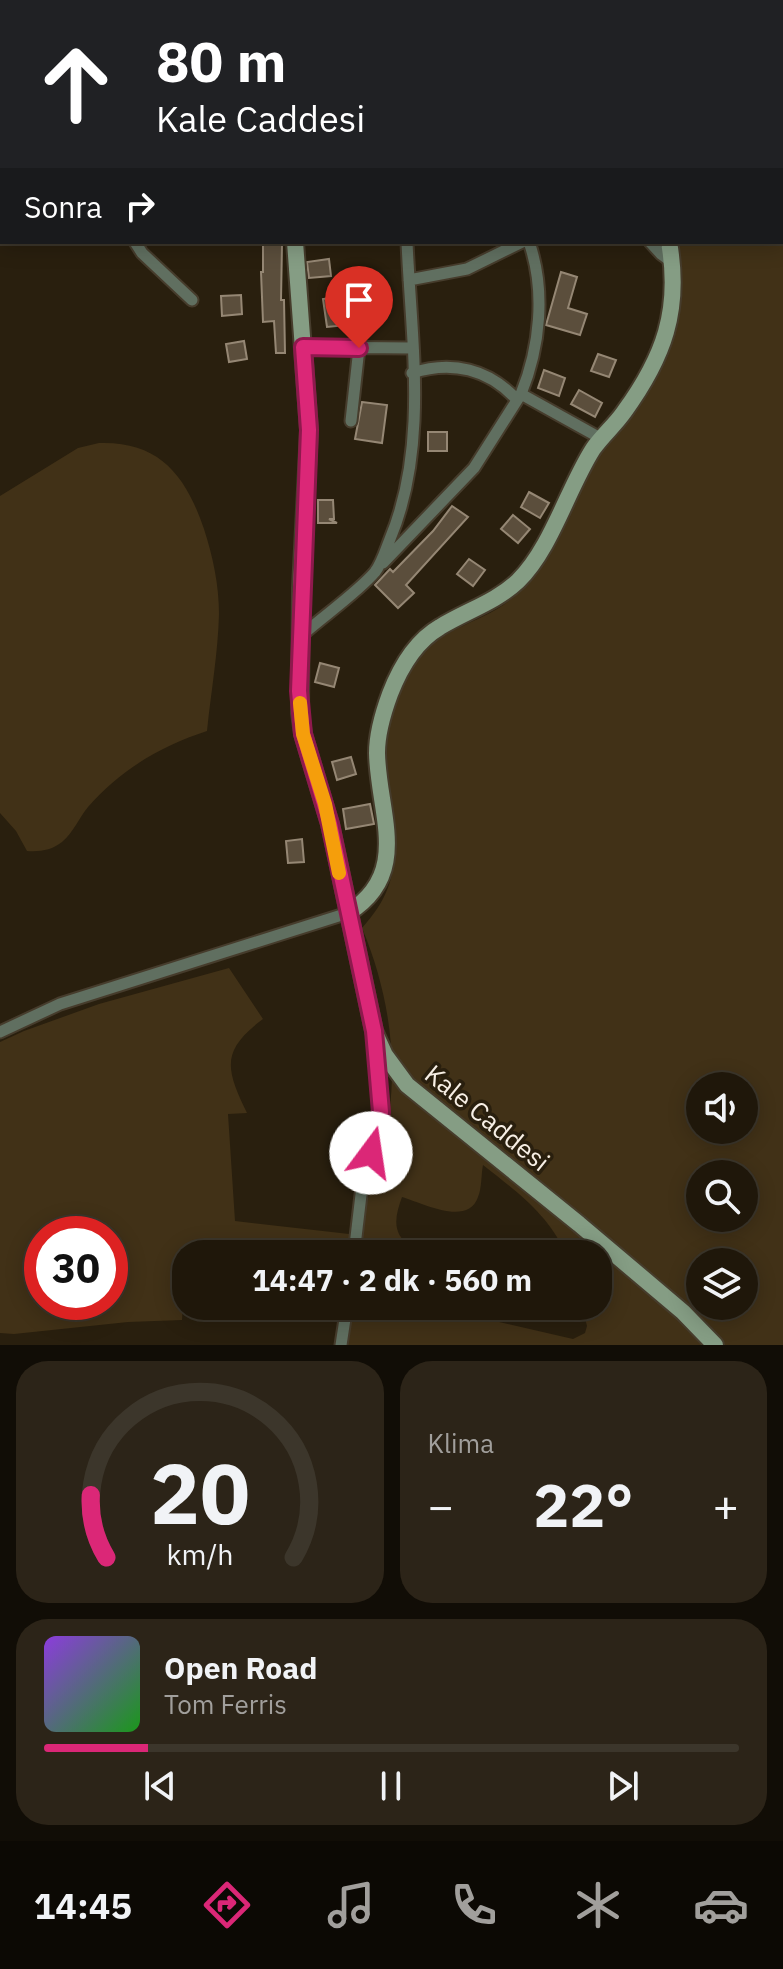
<!DOCTYPE html>
<html lang="tr">
<head>
<meta charset="utf-8">
<style>
  :root { --surface:#1f170a; --page:#2c2418; --text:#f1f3f6; --muted:#a19f9c; --line:#3c362b; --accent:#db2777 }
  body { margin:0; font-family:"IBM Plex Sans",sans-serif; background:var(--page); color:var(--text); height:100vh; display:flex; flex-direction:column; font-size:30px; white-space:nowrap }
  * { box-sizing:border-box; margin:0 }
  p { font-size:26px; color:var(--muted) }
  .icon { flex:none; width:44px; height:44px; fill:none; stroke:currentColor; stroke-width:2; stroke-linecap:round; stroke-linejoin:round }
  .map { position:relative; height:1345px; overflow:hidden }
  .details { display:flex; flex-direction:column; gap:16px; padding:16px; background:#110d06; flex:1 }
  .details>* { flex:none }
  .hud { position:absolute; left:0px; top:0px; width:784px; height:244px; box-shadow:0 4px 20px #0003,0 0 0 2px var(--line); background:#202124; color:#fff; overflow:hidden }
  .buttons { position:absolute; left:686px; top:1072px; display:grid; gap:16px }
  .buttons a { display:grid; place-items:center; width:72px; height:72px; border-radius:50%; background:var(--surface); box-shadow:0 4px 20px #0003,0 0 0 2px var(--line); font-size:40px }
  .speed { position:absolute; left:24px; top:1216px; display:flex; gap:16px; font-size:40px; font-weight:700; text-align:center }
  .speed>* { display:grid; place-content:center; width:104px; height:104px; border-radius:50%; background:var(--surface); box-shadow:0 4px 20px #0003,0 0 0 2px var(--line); line-height:1 }
  .speed .limit { border:12px solid #d22; background:#fff; color:#111 }
  .pin { position:absolute; display:grid; place-items:center; width:68px; height:68px; color:#fff; margin:-82px -34px; border-radius:50% 50% 50% 0; rotate:-45deg; box-shadow:0 0 8px #0007 }
  .pin .icon { rotate:45deg }
  .me { position:absolute; width:88px; margin:-44px; rotate:14deg; stroke-linejoin:round; filter:drop-shadow(0 0 6px #0008) }
  .turn { display:flex; align-items:center; gap:28px; height:168px; padding:0 24px; font-size:36px }
  .turn .icon { width:104px; height:104px; stroke-width:2.5 }
  .turn b { display:block; font-size:56px; line-height:68px }
  .then { display:flex; align-items:center; height:76px; padding:0 24px; background:#0003; gap:16px; font-size:30px }
  .big { font-size:60px; font-weight:700; line-height:1.1 }
  .details .tile { flex:1; display:flex; flex-direction:column; justify-content:center; gap:12px; min-width:0; padding:0 28px; border-radius:32px; background:var(--page) }
  .details .dial { align-items:center; gap:0 }
  .dial svg { height:208px; overflow:visible; fill:none; stroke:var(--line); stroke-width:7; stroke-linecap:round; text-anchor:middle }
  .dial text { fill:var(--text); stroke:none }
  .song { display:flex; align-items:center; gap:24px }
  .cover { width:96px; height:96px; border-radius:12px; background:linear-gradient(135deg,hsl(270 70% 55%),hsl(120 70% 35%)) }
  .played { height:8px; border-radius:4px; background:linear-gradient(90deg,var(--accent) 15%,var(--line) 15%) }
  .keys { display:flex; justify-content:space-around; direction:ltr }
  .heat { display:flex; justify-content:space-between; align-items:center; font-size:44px; direction:ltr }
  .details .tiles { flex:1; display:grid; gap:16px; grid-template-columns:1fr 1fr }
  .tile:last-child { grid-column:span 2 }
  .trip { position:absolute; left:172px; top:1240px; width:440px; height:80px; border-radius:32px; background:var(--surface); box-shadow:0 4px 20px #0003,0 0 0 2px var(--line); font-weight:700; line-height:80px; text-align:center }
  .menu { display:flex; height:128px; justify-content:space-around; align-items:center; background:#0c0904; color:var(--muted) }
  .menu .icon { width:56px; height:56px }
  .menu .current { color:var(--accent) }
  .menu b { font-size:36px; color:var(--text) }
  .map>svg:first-child { display:block }
  .green { fill:#413117; fill-rule:evenodd }
  .building { fill:#5b4e3c; stroke:#958774; stroke-width:2 }
  .lines { fill:none; stroke-linecap:round; stroke-linejoin:round }
  .street-casing { stroke:#463c2c; stroke-width:15 }
  .secondary-casing { stroke:#463c2c; stroke-width:20 }
  .street { stroke:#606f60; stroke-width:11 }
  .secondary { stroke:#859d84; stroke-width:16 }
  .route-casing { stroke:#8e194d; stroke-width:20 }
  .route { stroke:#db2777; stroke-width:14 }
  .slow { stroke:#f59e0b; stroke-width:14 }
  .labels { text-anchor:middle; stroke-width:7; stroke-linejoin:round; paint-order:stroke }
  .street-label { font-size:26px; fill:#f7efe5; stroke:#291f0e }
</style>
</head>
<body>
<div class="map">
<svg width="783" height="1345" viewBox="0 0 783 1345">
  <rect width="100%" height="100%" fill="#291f0e"/>
  <path class="green" d="M649 0H783V1345H344L350 1306H429L573 1339 585 1333 587 1326 582 1306H598V1254H566C548 1214 517 1192 483 1165 481 1175 482 1187 478 1197 468 1227 422 1203 402 1197 395 1216 391 1234 411 1246L409 1254H186L182 1320 128 1322 14 1334 0 1333V1042L24 1031 99 1004 229 968 263 1019C220 1051 226 1069 247 1113L228 1114 235 1221 358 1235C364 1206 375 1180 382 1152 401 1076 392 1000 362 928 415 870 387 830 384 763 383 732 394 696 410 670 439 623 481 627 517 594 547 567 566 522 583 486 587 477 589 466 594 458 605 439 624 424 637 407 662 374 682 331 681 290 681 274 677 258 674 242H782V2H645ZM700 1086H744V1130H700ZM700 1174H744V1218H700ZM42 1234H110V1302H42ZM700 1262H744V1306H700Z
    M99 443C160 441 186 476 204 529 213 557 219 585 219 614 218 653 211 692 207 731 161 746 120 770 88 807 79 818 73 833 62 842 52 850 40 852 27 851L16 831 0 813V496L78 448Z"/>
  <path class="building" d="M263 245H282L281 300H284L285 353H276L274 321 263 322 261 272H263Z
    M329 259 331 276 309 278 307 262Z
    M561 272 577 277 568 308 587 314 580 335 546 325Z
    M241 295 242 314 222 316 221 296Z
    M342 296 346 325 327 327 323 299Z
    M244 341 247 359 229 362 226 344Z
    M598 354 616 360 609 377 591 371Z
    M544 370 565 378 559 396 538 388Z
    M579 390 602 403 595 417 571 404Z
    M362 402 387 405 382 443 355 439Z
    M428 432H447V451H428Z
    M529 492 549 503 540 518 521 507Z
    M318 500H333L334 519H329L337 523H318Z
    M452 506 468 517 406 585 414 593 398 608 375 585 390 569 393 572 433 531Z
    M513 515 530 529 518 543 501 529Z
    M469 559 485 570 473 586 457 574Z
    M320 663 339 668 334 687 315 682Z
    M351 757 356 774 337 780 332 762Z
    M370 804 374 824 346 829 343 809Z
    M302 839 304 862 288 863 286 841Z"/>
  <g class="lines">
    <g class="street-casing">
      <path id="street" d="M436 2 438 0
        M135 242 142 253 192 300
        M529 242C546 291 540 347 521 394L602 439
        M650 242 661 254 672 262
        M409 280 467 269 522 242
        M303 347 411 348
        M412 373C452 360 489 369 517 400
        M351 421 359 348
        M383 563 474 468 521 394
        M301 636C321 618 358 592 375 572 382 563 386 549 390 539 429 446 411 339 407 242
        M0 1032 60 1004 348 913
        M354 1254 363 1178 380 1120 375 1042
        M341 1345 347 1306"/>
    </g>
    <g class="secondary-casing">
      <path id="secondary" d="M293 2 294 0
        M638 2V0
        M295 242 309 430 301 588 300 713 303 734 330 824 374 1031 385 1055 407 1085 579 1224 683 1312 715 1345
        M348 913C412 873 378 813 377 753 377 732 383 713 390 694 400 668 416 641 440 627 466 611 496 602 518 581 551 549 568 488 593 449 602 436 615 425 624 412 664 357 681 310 669 242"/>
    </g>
    <use href="#street" class="street"/>
    <use href="#secondary" class="secondary"/>
  </g>
  <g class="lines">
    <g class="route-casing">
      <path id="route" d="M359 348 303 347 309 430 299 691 303 734 330 824 374 1031 381 1112 371 1153"/>
    </g>
    <use href="#route" class="route"/>
    <path class="slow" d="M300 703 303 734 325 804 339 873"/>
  </g>
  <g class="labels">
    <g class="street-label">
      <text transform="translate(487 1118) rotate(39)" y="9">Kale Caddesi</text>
    </g>
  </g>
</svg>
<div class="buttons">
<a><svg class="icon" aria-label="sound" viewBox="0 0 24 24"><path d="M4 9h4l5-4v14l-5-4H4zM17 9q2 3 0 6"/></svg></a>
<a><svg class="icon" aria-label="search" viewBox="0 0 24 24"><circle cx="10" cy="10" r="6"/><path d="M15 15l6 6"/></svg></a>
<a><svg class="icon" aria-label="layers" viewBox="0 0 24 24"><path d="M12 4l9 5-9 5-9-5zM3 14l9 5 9-5"/></svg></a>
</div>
<div class="speed"><div class="limit">30</div></div>
<div class="pin" style="left:359px;top:348px;background:#d93025"><svg class="icon" aria-label="arrive" viewBox="0 0 24 24"><path d="M6 21V4h12l-3 4 3 4H6"/></svg></div>
<svg class="me" style="left:371px;top:1153px" viewBox="-20 -20 40 40"><circle r="19" fill="#fff"/><path d="M0-13L10 11 0 6-10 11z" fill="#db2777"/></svg>
<div class="trip">14:47 · 2 dk · 560 m</div>
<div class="hud">
<div class="turn"><svg class="icon" aria-label="ahead" viewBox="0 0 24 24"><path d="M12 20V5M6 11l6-6 6 6"/></svg><div><b>80 m</b>Kale Caddesi</div></div>
<div class="then">Sonra<svg class="icon" aria-label="right" viewBox="0 0 24 24"><path d="M7 20v-9h11M14 6l5 5-5 5"/></svg></div>
</div>
</div>
<section class="details">
<div class="tiles">
<div class="tile dial"><svg viewBox="0 0 100 80">
<path d="M14 69A42 42 0 1 1 86 69"/>
<path d="M14 69A42 42 0 0 1 8 45" stroke="#db2777"/>
<text x="50" y="56" font-size="32" font-weight="700">20</text>
<text x="50" y="72" font-size="11">km/h</text>
</svg></div>
<div class="tile"><p>Klima</p>
<div class="heat"><a>−</a><b class="big">22°</b><a>+</a></div>
</div>
<div class="tile">
<div class="song"><i class="cover"></i><div><b>Open Road</b><p>Tom Ferris</p></div></div>
<div class="played"></div>
<div class="keys"><svg class="icon" aria-label="previous" viewBox="0 0 24 24"><path d="M18 5L8 12l10 7zM5 5v14"/></svg><svg class="icon" aria-label="pause" viewBox="0 0 24 24"><path d="M8 5v14M16 5v14"/></svg><svg class="icon" aria-label="next" viewBox="0 0 24 24"><path d="M6 5l10 7-10 7zM19 5v14"/></svg></div>
</div>
</div>
</section>
<nav class="menu">
<b>14:45</b>
<svg class="icon current" aria-label="directions" viewBox="0 0 24 24"><path d="M12 3l9 9-9 9-9-9zM9 14v-3h6M13 9l2 2-2 2"/></svg>
<svg class="icon" aria-label="music" viewBox="0 0 24 24"><path d="M9 18V5l10-2v13"/><circle cx="6" cy="18" r="3"/><circle cx="16" cy="16" r="3"/></svg>
<svg class="icon" aria-label="phone" viewBox="0 0 24 24"><path d="M5 4h4l2 5-3 2q2 4 5 5l2-3 5 2v4C11 20 4 13 5 4z"/></svg>
<svg class="icon" aria-label="climate" viewBox="0 0 24 24"><path d="M12 3v18M4 7l16 10M4 17L20 7"/></svg>
<svg class="icon" aria-label="car" viewBox="0 0 24 24"><path d="M5 17H2v-5l4-1 3-4h7l3 4 3 1v5h-3M9 17h6M6 11h13"/><circle cx="7" cy="17" r="2"/><circle cx="17" cy="17" r="2"/></svg>
</nav>
</body>
</html>
